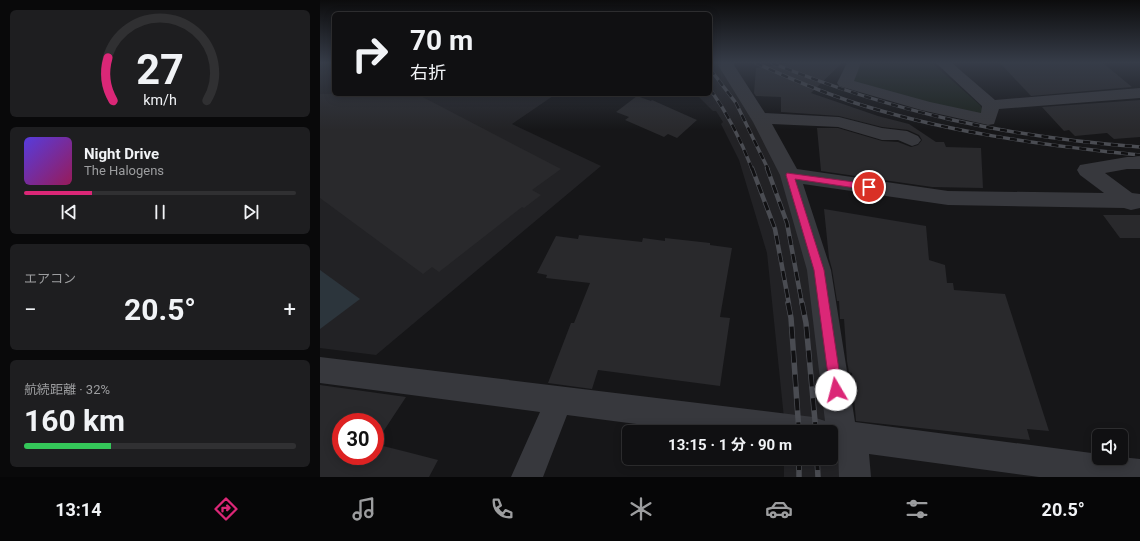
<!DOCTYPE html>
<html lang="ja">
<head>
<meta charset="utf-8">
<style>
  :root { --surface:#101012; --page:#1e1e20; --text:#f1f3f6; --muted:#9c9d9f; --line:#303032; --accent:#db2777 }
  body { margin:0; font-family:Roboto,"Noto Sans JP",sans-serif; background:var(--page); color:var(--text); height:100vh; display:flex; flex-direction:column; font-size:15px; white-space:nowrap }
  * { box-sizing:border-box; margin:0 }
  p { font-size:13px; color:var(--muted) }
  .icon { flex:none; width:22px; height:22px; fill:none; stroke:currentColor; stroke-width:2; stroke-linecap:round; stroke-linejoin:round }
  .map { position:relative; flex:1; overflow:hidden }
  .sheet { display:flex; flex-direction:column; gap:10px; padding:10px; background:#09090a; width:320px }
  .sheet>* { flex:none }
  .top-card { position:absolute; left:12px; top:12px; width:380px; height:84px; border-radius:6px; box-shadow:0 2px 10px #0003,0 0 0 1px var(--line); background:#101012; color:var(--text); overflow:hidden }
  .controls { position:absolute; left:772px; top:429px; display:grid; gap:8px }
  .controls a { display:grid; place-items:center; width:36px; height:36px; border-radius:6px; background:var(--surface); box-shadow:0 2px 10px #0003,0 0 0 1px var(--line); font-size:20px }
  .speed { position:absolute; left:12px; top:413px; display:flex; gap:8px; font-size:20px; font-weight:700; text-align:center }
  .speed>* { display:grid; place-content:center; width:52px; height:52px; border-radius:50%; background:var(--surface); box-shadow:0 2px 10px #0003,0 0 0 1px var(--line); line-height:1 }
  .speed .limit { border:6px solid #d22; background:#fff; color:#111 }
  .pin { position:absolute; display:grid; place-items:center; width:34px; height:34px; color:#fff; margin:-17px; border:2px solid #fff; border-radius:50%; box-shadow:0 1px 4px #0007 }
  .me { position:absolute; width:44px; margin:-22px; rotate:352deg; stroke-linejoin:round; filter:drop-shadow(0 0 3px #0008) }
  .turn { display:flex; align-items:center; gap:14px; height:84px; padding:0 12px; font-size:18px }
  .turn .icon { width:52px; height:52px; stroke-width:2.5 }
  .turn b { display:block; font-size:28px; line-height:34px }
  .big { font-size:30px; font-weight:700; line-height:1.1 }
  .sheet .tile { flex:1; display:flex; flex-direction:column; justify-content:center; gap:6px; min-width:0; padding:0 14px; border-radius:6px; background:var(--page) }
  .sheet .dial { align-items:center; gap:0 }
  .dial svg { height:104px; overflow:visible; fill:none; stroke:var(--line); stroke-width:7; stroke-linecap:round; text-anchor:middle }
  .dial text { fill:var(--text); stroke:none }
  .song { display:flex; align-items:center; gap:12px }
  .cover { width:48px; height:48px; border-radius:6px; background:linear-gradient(135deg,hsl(250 70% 55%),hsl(330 70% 35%)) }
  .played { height:4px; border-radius:2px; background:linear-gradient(90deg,var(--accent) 25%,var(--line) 25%) }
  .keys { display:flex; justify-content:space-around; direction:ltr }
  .heat { display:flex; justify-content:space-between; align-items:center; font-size:22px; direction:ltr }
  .charge { height:6px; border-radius:3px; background:linear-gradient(90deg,#34c759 32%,var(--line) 0) }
  .trip { position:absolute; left:302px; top:425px; width:216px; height:40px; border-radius:6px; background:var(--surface); box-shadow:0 2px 10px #0003,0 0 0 1px var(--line); font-weight:700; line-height:40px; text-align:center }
  .menu { display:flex; height:64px; justify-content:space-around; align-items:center; background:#060607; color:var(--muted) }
  .menu .icon { width:28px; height:28px }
  .menu .on { color:var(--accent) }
  .menu b { font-size:18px; color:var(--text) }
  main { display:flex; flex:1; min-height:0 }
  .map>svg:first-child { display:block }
  .built { fill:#222225 }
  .green { fill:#1c231d }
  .water { fill:#2c353c }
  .building { fill:#29292c }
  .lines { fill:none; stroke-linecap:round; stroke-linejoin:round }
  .minor { fill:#37383d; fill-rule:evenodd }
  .rail-far2-casing { stroke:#4a4c52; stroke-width:3.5 }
  .rail-far1-casing { stroke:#4a4c52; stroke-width:4.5 }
  .rail-casing { stroke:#4a4c52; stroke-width:5.5 }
  .rail-far2 { stroke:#111113; stroke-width:2.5; stroke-dasharray:7; stroke-linecap:butt }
  .rail-far1 { stroke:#111113; stroke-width:3; stroke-dasharray:9; stroke-linecap:butt }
  .rail { stroke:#111113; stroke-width:4; stroke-dasharray:12; stroke-linecap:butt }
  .route { fill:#db2777; stroke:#8e194d }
</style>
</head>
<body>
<main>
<section class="sheet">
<div class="tile dial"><svg viewBox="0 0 100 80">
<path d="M14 69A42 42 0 1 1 86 69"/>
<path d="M14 69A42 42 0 0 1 10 36" stroke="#db2777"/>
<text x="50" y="56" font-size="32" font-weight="700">27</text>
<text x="50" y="72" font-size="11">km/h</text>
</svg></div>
<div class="tile">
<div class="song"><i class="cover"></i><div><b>Night Drive</b><p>The Halogens</p></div></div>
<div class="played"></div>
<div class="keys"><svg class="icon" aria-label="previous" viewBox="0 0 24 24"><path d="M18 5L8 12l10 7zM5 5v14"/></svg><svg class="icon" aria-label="pause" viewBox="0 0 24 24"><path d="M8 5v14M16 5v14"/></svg><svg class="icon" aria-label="next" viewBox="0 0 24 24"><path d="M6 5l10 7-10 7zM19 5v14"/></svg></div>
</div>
<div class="tile"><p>エアコン</p>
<div class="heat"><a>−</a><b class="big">20.5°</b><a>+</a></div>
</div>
<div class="tile"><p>航続距離 · 32%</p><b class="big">160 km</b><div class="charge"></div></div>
</section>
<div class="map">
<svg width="820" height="477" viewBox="0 0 820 477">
  <rect width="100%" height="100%" fill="#161618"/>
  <path class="built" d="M0 63H14V94H236L192 124 281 166 56 355 0 348Z
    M390 63H404L403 66 462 174 490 272 516 425 464 418 447 253 419 160 401 124 403 122 396 111H393L376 94H390Z
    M511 445 518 446 520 477H464V458H511Z"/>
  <path class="green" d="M542 63H612L660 105 664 113 655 114 536 84 532 79Z"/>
  <path class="water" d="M0 270 40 299 0 329Z"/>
  <path class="building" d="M471 63H522L491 93 558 116 589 124 616 142H624L626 147 661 148 663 188 612 187 501 171 497 128H518L562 141 578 142 591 147 598 145 602 140 599 135 588 130 562 127 519 116 461 112V97L436 96 434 93 436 68Z
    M680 63H783L812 87 711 96Z
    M0 94H97L241 169 212 190 221 195 204 208 202 207 119 272 112 267 103 274 0 198Z
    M317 96 331 101 332 100 377 120 357 138 348 134 344 137 305 120 309 117 296 112Z
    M820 100V137L794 139 787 133 755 136 749 130 744 131 722 107Z
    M504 209 606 226 609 260 625 265 627 283H633L634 290 685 294 729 431 707 429 710 440 536 421 532 373 529 372 527 361 524 319H520L519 301H517L512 269 509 258Z
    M783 215H820V238H800Z
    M259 235 322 242 323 238 345 241V238L390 243V245L412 248 400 317 410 318 400 386 278 370 272 389 228 383 251 323H254L270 283 226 278 227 275 217 273 236 236 258 239Z
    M0 385 86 397 55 444V422H21V456H55V444L87 452 118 460 109 477H0Z"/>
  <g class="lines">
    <path class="minor" d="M400 63H414V65L445 113 519 117 562 128 587 131 598 136 601 140 598 144 592 146 578 140H562L518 127 452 124 477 169 628 191 784 193 760 175 757 170 760 165 807 157H820V169H807L785 173 812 193 820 194V208L811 210 804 208 628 205 483 184 511 270 535 422 779 454V458L801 457 820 459V477H719L549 454 551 477H519L518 450 511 449V432H378L247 415 223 477H191L220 412 0 383V357L493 417 505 421 487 270 460 175 433 122 398 65Z
      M527 63H541L534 81 610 102 661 113 662 106 616 63H632L675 100 820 88V98L679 109 674 124 668 125 601 110 519 86 517 83Z"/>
    <g class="rail-far2-casing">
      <path id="rail-far2" d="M436 63C466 77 497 90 529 101 623 132 721 145 820 155
        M452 63C576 113 687 137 820 147
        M390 69 416 103 448 169
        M390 89C408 114 421 140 432 169"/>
    </g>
    <g class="rail-far1-casing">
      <path id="rail-far1" d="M432 168 455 229 469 304
        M447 168 467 223 482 304"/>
    </g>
    <g class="rail-casing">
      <path id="rail" d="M468 303 471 318 479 432
        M482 303 486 323 496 432
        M479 458V477
        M497 458 498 477"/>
    </g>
    <use href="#rail-far2" class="rail-far2"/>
    <use href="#rail-far1" class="rail-far1"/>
    <use href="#rail" class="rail"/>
  </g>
  <linearGradient id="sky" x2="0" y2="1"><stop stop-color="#0c0c0d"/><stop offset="0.48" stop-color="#363c48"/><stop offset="1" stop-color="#363c48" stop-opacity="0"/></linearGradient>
  <rect width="820" height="130" fill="url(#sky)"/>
  <path class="route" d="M467 173 549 184 553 187 549 190 475 179 504 270 522 390 520 394 516 396 512 394 510 390 494 270 466 175Z"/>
</svg>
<div class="controls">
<a><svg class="icon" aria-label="sound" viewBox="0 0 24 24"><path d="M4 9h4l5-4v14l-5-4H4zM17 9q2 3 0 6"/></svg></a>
</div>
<div class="speed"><div class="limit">30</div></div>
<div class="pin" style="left:549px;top:187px;background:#d93025"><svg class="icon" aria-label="arrive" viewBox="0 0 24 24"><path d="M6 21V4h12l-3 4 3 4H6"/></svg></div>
<svg class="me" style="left:516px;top:390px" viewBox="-20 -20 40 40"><circle r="19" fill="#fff"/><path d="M0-13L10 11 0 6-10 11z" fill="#db2777"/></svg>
<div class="trip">13:15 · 1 分 · 90 m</div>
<div class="top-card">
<div class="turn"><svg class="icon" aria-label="right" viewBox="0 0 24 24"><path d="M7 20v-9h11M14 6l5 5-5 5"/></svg><div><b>70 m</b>右折</div></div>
</div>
</div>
</main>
<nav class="menu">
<b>13:14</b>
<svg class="icon on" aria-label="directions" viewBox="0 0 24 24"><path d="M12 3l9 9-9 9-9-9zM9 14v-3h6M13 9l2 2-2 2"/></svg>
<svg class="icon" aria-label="music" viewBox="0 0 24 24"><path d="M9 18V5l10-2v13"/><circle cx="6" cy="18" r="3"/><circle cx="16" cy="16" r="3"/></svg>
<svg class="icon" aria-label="phone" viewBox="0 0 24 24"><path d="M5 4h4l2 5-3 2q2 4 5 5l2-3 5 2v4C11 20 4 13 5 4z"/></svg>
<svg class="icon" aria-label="climate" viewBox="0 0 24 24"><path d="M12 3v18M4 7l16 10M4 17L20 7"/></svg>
<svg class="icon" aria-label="car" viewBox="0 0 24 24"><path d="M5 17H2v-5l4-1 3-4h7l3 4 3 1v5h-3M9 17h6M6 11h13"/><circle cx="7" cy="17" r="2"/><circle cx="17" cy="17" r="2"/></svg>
<svg class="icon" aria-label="filters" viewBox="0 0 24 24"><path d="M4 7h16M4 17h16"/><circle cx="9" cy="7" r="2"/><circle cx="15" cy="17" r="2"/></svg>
<b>20.5°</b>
</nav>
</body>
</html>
